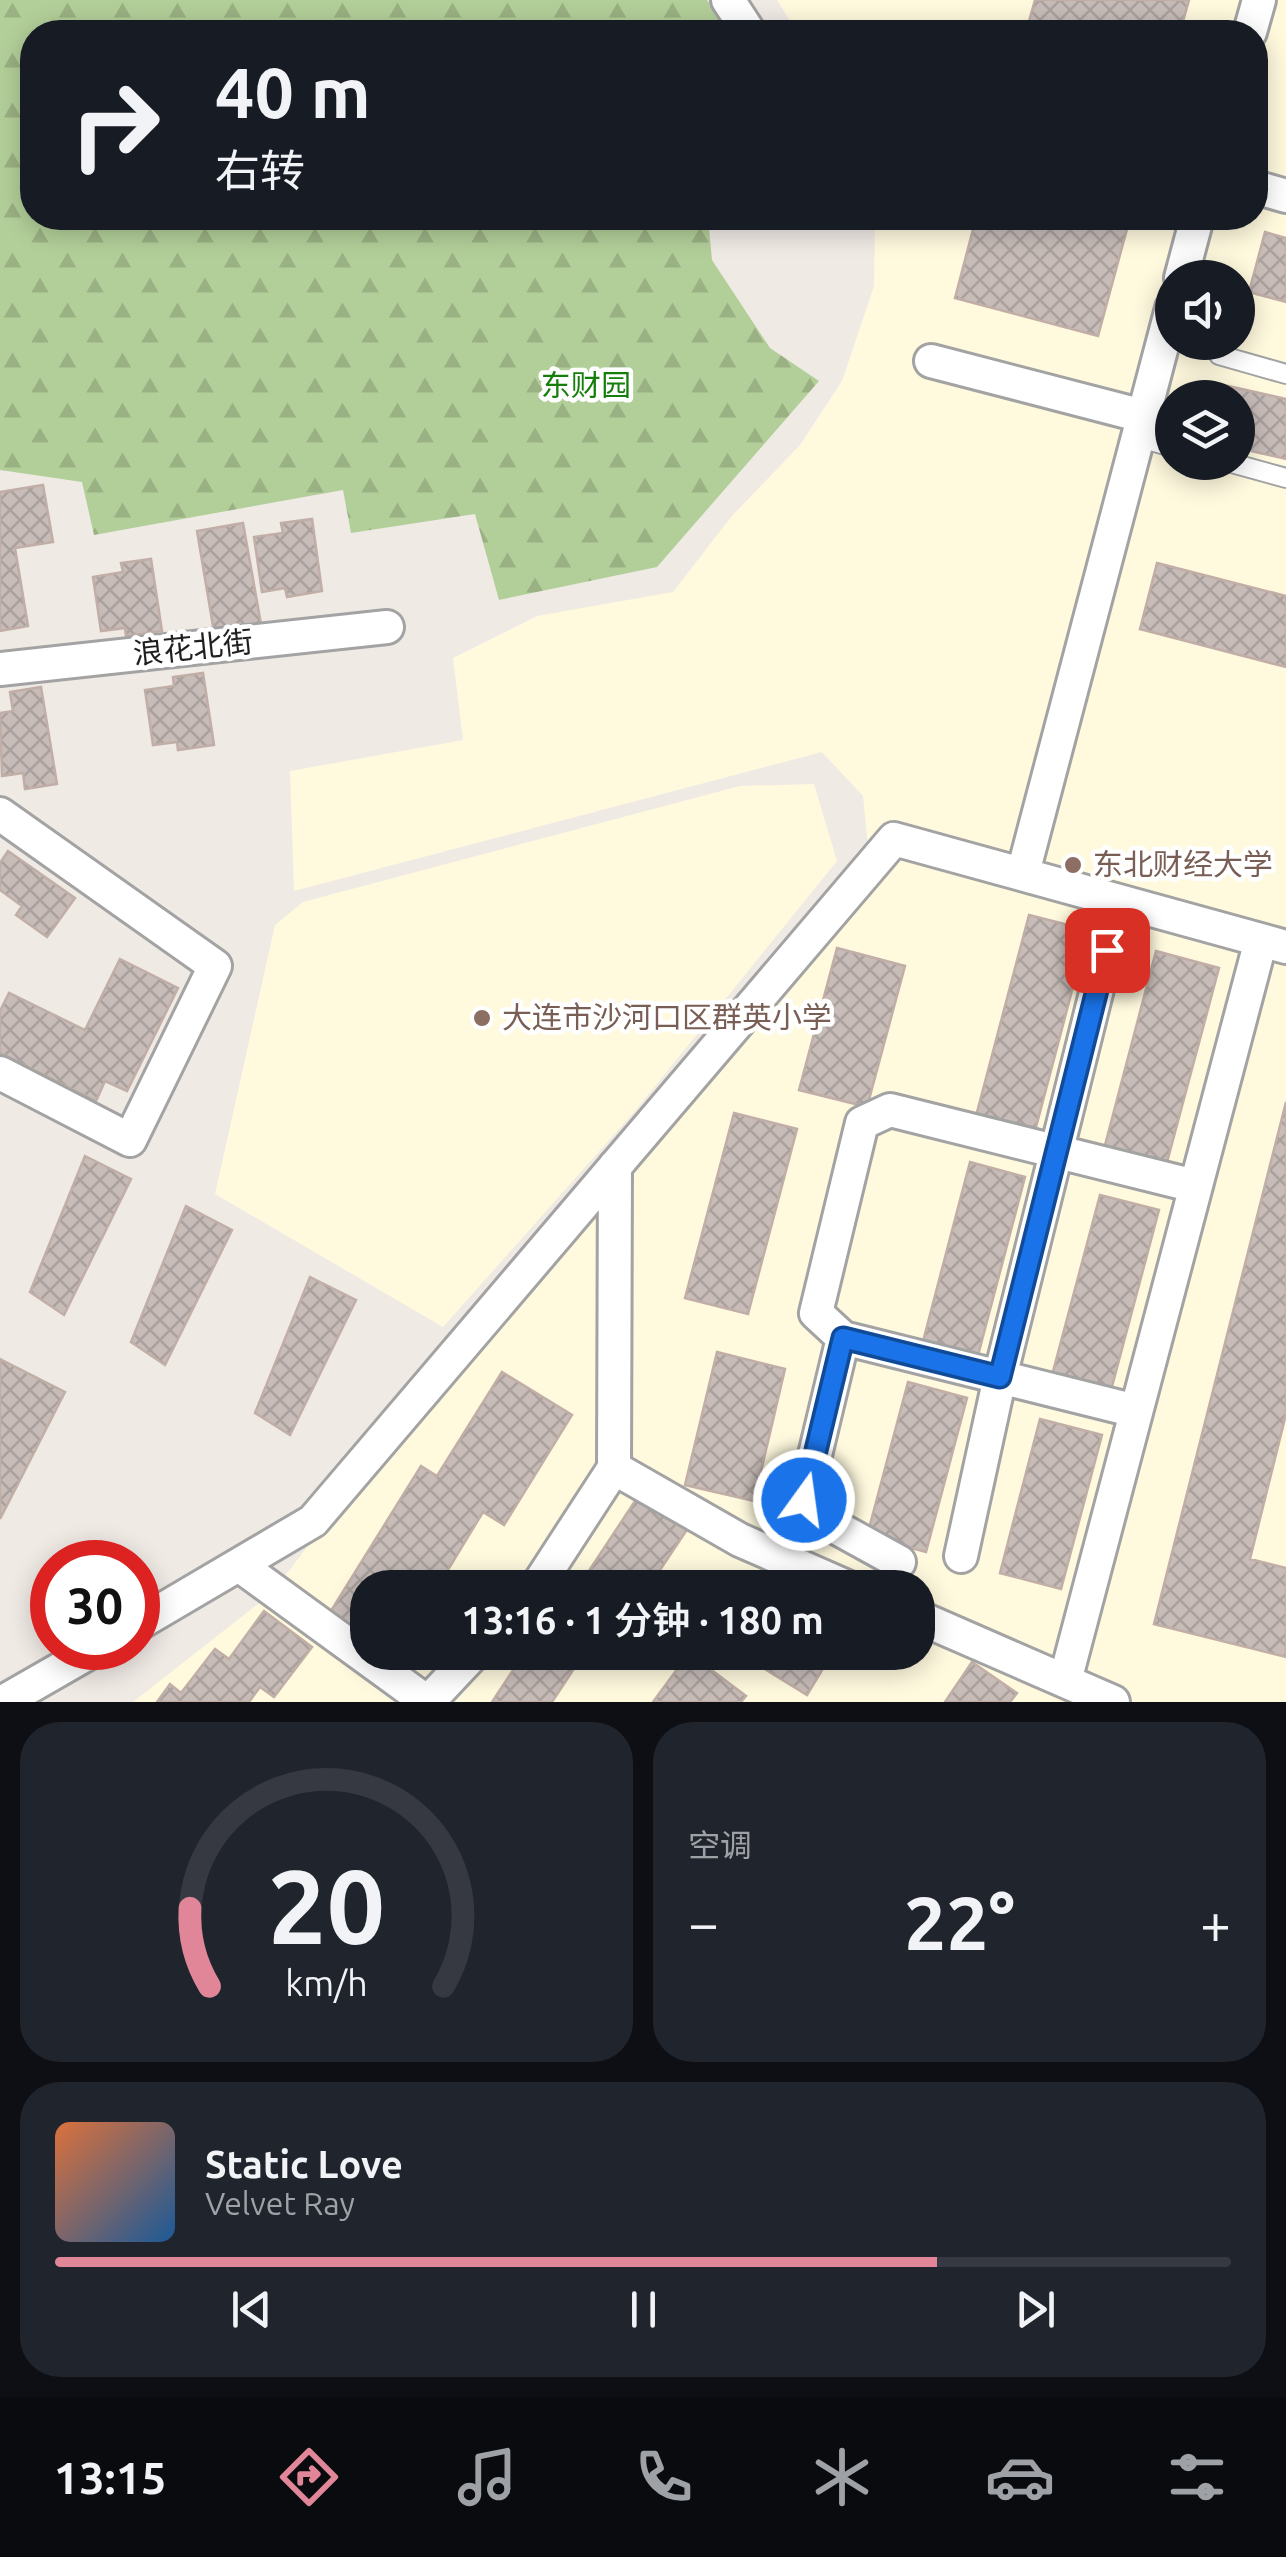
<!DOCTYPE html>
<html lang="zh">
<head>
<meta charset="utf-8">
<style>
  :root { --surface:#171b24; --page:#20242c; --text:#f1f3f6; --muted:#9ea1a6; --line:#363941; --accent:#e18698 }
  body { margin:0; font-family:Ubuntu,"Noto Sans SC",sans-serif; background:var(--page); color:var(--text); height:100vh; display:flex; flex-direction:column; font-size:38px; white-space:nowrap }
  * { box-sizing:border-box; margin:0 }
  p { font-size:32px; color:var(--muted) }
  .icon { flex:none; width:55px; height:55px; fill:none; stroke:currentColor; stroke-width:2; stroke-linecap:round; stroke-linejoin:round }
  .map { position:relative; height:1702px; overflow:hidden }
  .details { display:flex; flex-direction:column; gap:20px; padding:20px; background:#0d0f14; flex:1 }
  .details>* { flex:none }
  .banner { position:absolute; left:20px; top:20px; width:1248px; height:210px; border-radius:40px; box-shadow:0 5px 25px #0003; background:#171b24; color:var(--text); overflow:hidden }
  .fabs { position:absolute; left:1155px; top:260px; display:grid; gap:20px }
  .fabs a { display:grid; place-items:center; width:100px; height:100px; border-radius:50%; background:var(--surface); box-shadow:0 5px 25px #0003; font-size:50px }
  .speed { position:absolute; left:30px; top:1540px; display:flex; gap:20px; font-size:50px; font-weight:700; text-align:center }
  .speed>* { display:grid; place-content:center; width:130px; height:130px; border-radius:50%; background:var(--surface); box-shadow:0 5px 25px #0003; line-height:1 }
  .speed .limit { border:15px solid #d22; background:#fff; color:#111 }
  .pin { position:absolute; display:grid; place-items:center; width:85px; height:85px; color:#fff; margin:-42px; border-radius:20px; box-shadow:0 5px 15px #0006 }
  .me { position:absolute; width:110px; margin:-55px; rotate:14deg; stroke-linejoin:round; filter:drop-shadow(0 0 8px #0008) }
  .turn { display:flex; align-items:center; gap:35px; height:210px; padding:0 30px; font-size:45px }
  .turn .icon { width:130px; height:130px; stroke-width:2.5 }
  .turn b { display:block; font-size:70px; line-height:85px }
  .big { font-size:75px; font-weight:600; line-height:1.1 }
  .details .widget { flex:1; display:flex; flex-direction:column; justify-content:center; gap:15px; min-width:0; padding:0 35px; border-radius:40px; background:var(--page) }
  .details .dial { align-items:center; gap:0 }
  .dial svg { height:260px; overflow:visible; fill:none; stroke:var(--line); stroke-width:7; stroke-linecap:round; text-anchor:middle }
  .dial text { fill:var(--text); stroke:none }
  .song { display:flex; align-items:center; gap:30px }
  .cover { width:120px; height:120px; border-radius:15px; background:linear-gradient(135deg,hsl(20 70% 55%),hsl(210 70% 35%)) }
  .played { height:10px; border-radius:5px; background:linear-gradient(90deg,var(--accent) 75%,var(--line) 75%) }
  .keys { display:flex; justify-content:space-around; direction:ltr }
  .heat { display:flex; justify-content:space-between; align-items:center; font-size:55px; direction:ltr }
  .details .tiles { flex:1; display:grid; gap:20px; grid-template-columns:1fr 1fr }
  .widget:last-child { grid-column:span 2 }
  .trip { position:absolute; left:350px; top:1570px; width:585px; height:100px; border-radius:40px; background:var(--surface); box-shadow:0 5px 25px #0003; font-weight:600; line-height:100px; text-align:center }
  .tabs { display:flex; height:160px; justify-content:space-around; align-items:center; background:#090b0e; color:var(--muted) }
  .tabs .icon { width:70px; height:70px }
  .tabs .current { color:var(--accent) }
  .tabs b { font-size:45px; color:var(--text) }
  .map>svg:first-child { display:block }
  .education { fill:#fff9de; fill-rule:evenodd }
  .forest { fill:url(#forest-firs) }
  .building { fill:url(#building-cross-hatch); stroke:#c1aea7; stroke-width:2.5 }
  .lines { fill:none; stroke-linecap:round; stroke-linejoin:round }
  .lane-casing { stroke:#a3a3a3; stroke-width:22 }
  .street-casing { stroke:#a3a3a3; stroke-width:38 }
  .lane { stroke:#fff; stroke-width:18 }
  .street { stroke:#fff; stroke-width:32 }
  .route-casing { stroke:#114b97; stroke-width:25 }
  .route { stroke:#1a73e8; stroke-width:18 }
  .education-dot { fill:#8d6e63; stroke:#fff; stroke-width:4 }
  .labels { text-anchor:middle; stroke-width:9; stroke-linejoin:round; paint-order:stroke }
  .park-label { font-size:30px; fill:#167e0b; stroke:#fff }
  .street-label { font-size:30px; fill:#1f1f1f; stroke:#fff }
  .education-label { font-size:30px; fill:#785e54; stroke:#fff; text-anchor:start }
</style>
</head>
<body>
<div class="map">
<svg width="1286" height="1702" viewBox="0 0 1286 1702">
  <defs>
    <pattern id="forest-firs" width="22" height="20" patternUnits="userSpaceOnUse" patternTransform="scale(2.5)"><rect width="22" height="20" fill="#b3cf99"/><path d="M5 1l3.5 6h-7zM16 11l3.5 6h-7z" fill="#9ab183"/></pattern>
    <pattern id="building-cross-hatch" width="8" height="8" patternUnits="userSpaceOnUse" patternTransform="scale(2.5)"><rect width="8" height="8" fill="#c7bcb8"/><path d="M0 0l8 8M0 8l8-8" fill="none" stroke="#aaa19e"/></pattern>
  </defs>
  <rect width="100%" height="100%" fill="#f0eae5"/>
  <path class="education" d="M777 0H1286V1702H133L272 1593 462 1344 868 847 863 796 822 752 294 891 290 771 463 740 453 658 537 616 673 592 731 517 800 445 842 381 874 286 875 218H1255V32H797ZM1172 278H1238V342H1172ZM1172 398H1238V462H1172ZM368 1588H918V1652H368Z
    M814 784 837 861 635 1111 443 1327 215 1194 275 925 303 902 740 786Z"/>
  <path class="forest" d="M0 0H707L730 32H32V218H708L712 260 770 348 819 381 657 567 499 600 475 514 351 533 343 490 94 535 82 482 0 470Z"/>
  <path class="building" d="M1035 0H1189L1180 32H1026Z
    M976 218H1130L1098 336 955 298Z
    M1265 232 1286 238V302L1249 292Z
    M1215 383 1286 399V459L1238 448V398H1212Z
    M43 485 53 542 15 548 28 626 0 631V492Z
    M312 519 322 591 287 597 285 588 262 592 254 537 283 533 281 523Z
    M243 523 261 624 214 632 197 531Z
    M151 559 162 631 126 636 125 628 101 631 93 577 123 572 121 563Z
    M1157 563 1286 596V667L1140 629Z
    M203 673 214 745 178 750 177 742 153 745 145 690 174 686 173 677Z
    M41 687 57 784 25 789 23 773 2 776 0 713 13 711 10 692Z
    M8 851 75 898 47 937 16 915 22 906 0 890V863Z
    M1029 915 1088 930 1035 1131 976 1116Z
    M837 948 905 966 867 1107 799 1090Z
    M1156 951 1219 968 1166 1166 1104 1149Z
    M120 959 178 988 127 1091 105 1081 96 1101 0 1053V1011L9 993 85 1030Z
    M1286 1102V1414L1250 1559 1286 1568V1657L1154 1624Z
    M734 1113 797 1129 748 1314 685 1298Z
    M85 1156 131 1179 64 1315 30 1292Z
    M970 1162 1025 1177 976 1363 921 1349Z
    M1100 1195 1159 1210 1110 1394 1051 1379Z
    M186 1206 232 1230 165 1365 131 1342Z
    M310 1277 356 1300 290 1435 255 1413Z
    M717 1352 785 1369 754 1501 685 1485Z
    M0 1359 65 1392 0 1519Z
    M502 1372 572 1415 504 1525 483 1512 437 1588H368V1638L329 1614 421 1466 437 1476Z
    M908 1382 967 1398 926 1552 867 1536Z
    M1040 1419 1102 1435 1061 1589 1000 1573Z
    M641 1492 690 1525 648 1588H582L579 1586Z
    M264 1611 312 1647 274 1697 260 1687 249 1702H157L170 1684 181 1693 215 1649 229 1659Z
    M525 1652H585L552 1702H492Z
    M772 1652H833L807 1695 763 1668Z
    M689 1653 746 1696 741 1702H653Z
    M972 1662 1017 1693 1010 1702H945Z"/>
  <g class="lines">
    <g class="lane-casing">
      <path id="lane" d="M1219 355 1286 374
        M1137 437 1172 447
        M1228 462 1286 478"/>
    </g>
    <g class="street-casing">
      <path id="street" d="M728 0 749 32
        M1250 32 1259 0
        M1255 187 1286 196
        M1181 278 1197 218
        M931 361 1143 416
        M0 669 387 627
        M0 814 215 966 130 1140 0 1073
        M1023 873 1172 308
        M843 1338 804 1501 821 1519 899 1562
        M1136 1411 843 1338 816 1313 862 1123 890 1110 1195 1186
        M614 1468 740 1540 849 1588
        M961 1556 1000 1377 1107 949
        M239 1565 427 1702
        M536 1588 614 1468 615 1166
        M918 1617 1113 1702
        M138 1624 313 1521 894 839 1286 947
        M1065 1681 1261 940
        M3 1702 97 1648
        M428 1702 475 1652"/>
    </g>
    <use href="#lane" class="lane"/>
    <use href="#street" class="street"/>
  </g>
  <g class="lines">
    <g class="route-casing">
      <path id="route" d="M804 1500 843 1338 1000 1377 1107 950"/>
    </g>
    <use href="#route" class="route"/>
  </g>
  <g class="education-dot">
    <circle cx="1073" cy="865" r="10"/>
    <circle cx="482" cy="1018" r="10"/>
  </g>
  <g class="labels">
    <g class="park-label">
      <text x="586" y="396">东财园</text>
    </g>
    <g class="street-label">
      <text transform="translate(193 648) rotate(-6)" y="10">浪花北街</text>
    </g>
    <g class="education-label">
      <text x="1093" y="875">东北财经大学</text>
      <text x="502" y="1028">大连市沙河口区群英小学</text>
    </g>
  </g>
</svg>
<div class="fabs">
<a><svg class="icon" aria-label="sound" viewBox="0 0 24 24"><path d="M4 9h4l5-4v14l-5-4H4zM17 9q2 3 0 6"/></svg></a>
<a><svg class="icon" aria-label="layers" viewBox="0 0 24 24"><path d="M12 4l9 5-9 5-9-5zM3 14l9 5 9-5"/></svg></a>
</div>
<div class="speed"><div class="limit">30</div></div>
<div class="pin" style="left:1107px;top:950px;background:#d93025"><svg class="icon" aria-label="arrive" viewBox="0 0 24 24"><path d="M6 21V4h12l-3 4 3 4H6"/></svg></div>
<svg class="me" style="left:804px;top:1500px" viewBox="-20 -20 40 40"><circle r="17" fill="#1a73e8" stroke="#fff" stroke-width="3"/><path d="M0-11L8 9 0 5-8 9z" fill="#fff"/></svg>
<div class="trip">13:16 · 1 分钟 · 180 m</div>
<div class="banner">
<div class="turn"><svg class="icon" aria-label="right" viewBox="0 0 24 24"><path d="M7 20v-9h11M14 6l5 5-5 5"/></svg><div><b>40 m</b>右转</div></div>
</div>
</div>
<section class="details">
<div class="tiles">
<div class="widget dial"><svg viewBox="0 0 100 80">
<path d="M14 69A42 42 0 1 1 86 69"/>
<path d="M14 69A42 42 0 0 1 8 45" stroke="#e18698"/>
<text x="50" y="56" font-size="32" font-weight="700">20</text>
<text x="50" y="72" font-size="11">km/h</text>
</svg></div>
<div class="widget"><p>空调</p>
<div class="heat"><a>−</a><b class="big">22°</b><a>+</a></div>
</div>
<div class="widget">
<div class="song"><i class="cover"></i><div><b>Static Love</b><p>Velvet Ray</p></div></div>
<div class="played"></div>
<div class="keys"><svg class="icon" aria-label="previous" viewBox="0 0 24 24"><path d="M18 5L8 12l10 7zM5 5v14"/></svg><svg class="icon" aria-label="pause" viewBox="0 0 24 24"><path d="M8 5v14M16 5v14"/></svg><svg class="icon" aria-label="next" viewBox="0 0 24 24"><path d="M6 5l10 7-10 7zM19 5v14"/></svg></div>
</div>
</div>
</section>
<nav class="tabs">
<b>13:15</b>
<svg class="icon current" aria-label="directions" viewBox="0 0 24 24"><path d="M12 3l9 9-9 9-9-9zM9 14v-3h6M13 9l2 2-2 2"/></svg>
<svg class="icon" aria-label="music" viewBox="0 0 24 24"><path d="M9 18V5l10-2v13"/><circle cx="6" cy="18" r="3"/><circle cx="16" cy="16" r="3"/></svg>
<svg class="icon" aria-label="phone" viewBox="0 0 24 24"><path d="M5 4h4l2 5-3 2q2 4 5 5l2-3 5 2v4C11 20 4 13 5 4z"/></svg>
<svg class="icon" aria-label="climate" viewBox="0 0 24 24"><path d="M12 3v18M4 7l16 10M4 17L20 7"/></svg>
<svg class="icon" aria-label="car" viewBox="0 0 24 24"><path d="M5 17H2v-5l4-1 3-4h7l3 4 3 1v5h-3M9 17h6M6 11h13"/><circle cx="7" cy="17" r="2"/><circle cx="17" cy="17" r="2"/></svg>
<svg class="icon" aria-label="filters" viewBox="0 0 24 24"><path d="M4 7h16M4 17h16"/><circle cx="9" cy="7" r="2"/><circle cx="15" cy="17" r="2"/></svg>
</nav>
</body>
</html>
